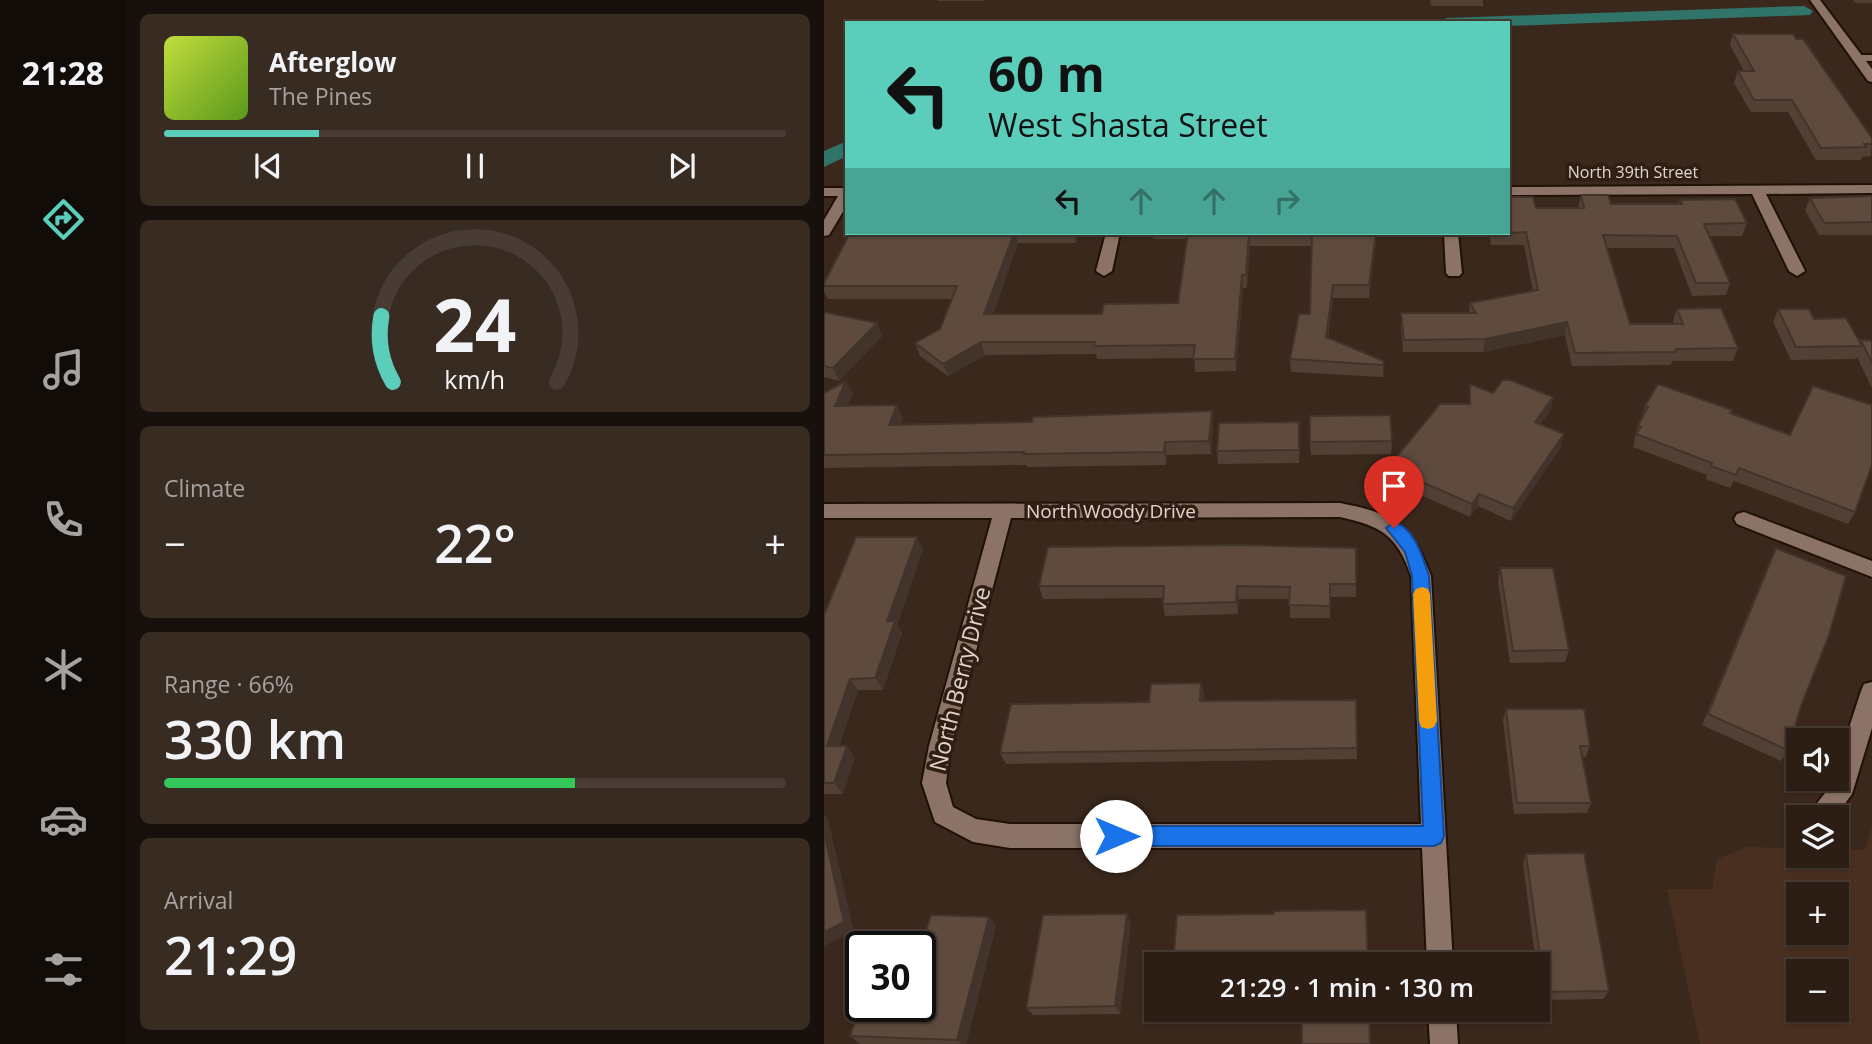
<!DOCTYPE html>
<html lang="en">
<head>
<meta charset="utf-8">
<style>
  :root { --surface:#2c1e15; --page:#382b22; --text:#f1f3f6; --muted:#a6a2a0; --line:#483c34; --accent:#5bcebb }
  body { margin:0; font-family:"Open Sans",sans-serif; background:var(--page); color:var(--text); height:100vh; display:flex; flex-direction:column; font-size:26px; white-space:nowrap }
  * { box-sizing:border-box; margin:0 }
  p { font-size:23px; color:var(--muted) }
  .icon { flex:none; width:38px; height:38px; fill:none; stroke:currentColor; stroke-width:2; stroke-linecap:round; stroke-linejoin:round }
  .map { position:relative; flex:1; overflow:hidden }
  .panel { display:flex; flex-direction:column; gap:14px; padding:14px; background:#18100c; width:698px }
  .panel>* { flex:none }
  .banner { position:absolute; left:21px; top:21px; width:665px; height:214px; border-radius:0px; box-shadow:0 2px 5px #0004,0 0 0 2px var(--line); background:#5bcebb; color:#111; overflow:hidden }
  .buttons { position:absolute; left:962px; top:728px; display:grid; gap:14px }
  .buttons a { display:grid; place-items:center; width:63px; height:63px; border-radius:0px; background:var(--surface); box-shadow:0 2px 5px #0004,0 0 0 2px var(--line); font-size:35px }
  .speed { position:absolute; left:21px; top:931px; display:flex; gap:14px; font-size:35px; font-weight:700; text-align:center }
  .speed>* { display:grid; place-content:center; width:91px; height:91px; border-radius:50%; background:var(--surface); box-shadow:0 2px 5px #0004,0 0 0 2px var(--line); line-height:1 }
  .speed .limit { border:4px solid #111; border-radius:10px; background:#fff; color:#111 }
  .pin { position:absolute; display:grid; place-items:center; width:60px; height:60px; color:#fff; margin:-72px -30px; border-radius:50% 50% 50% 0; rotate:-45deg; box-shadow:0 0 7px #0007 }
  .pin .icon { rotate:45deg }
  .me { position:absolute; width:77px; margin:-38px; rotate:90deg; stroke-linejoin:round; filter:drop-shadow(0 0 5px #0008) }
  .turn { display:flex; align-items:center; gap:24px; height:147px; padding:0 28px; font-size:32px }
  .turn .icon { width:91px; height:91px; stroke-width:2.5 }
  .turn b { display:block; font-size:49px; line-height:60px }
  .lanes { display:flex; align-items:center; height:66px; padding:0 28px; background:#0003; justify-content:center; gap:35px; direction:ltr }
  .lanes .off { opacity:.35 }
  .big { font-size:52px; font-weight:600; line-height:1.1 }
  .panel .card { flex:1; display:flex; flex-direction:column; justify-content:center; gap:10px; min-width:0; padding:0 24px; border-radius:10px; background:var(--page) }
  .panel .dial { align-items:center; gap:0 }
  .dial svg { height:182px; overflow:visible; fill:none; stroke:var(--line); stroke-width:7; stroke-linecap:round; text-anchor:middle }
  .dial text { fill:var(--text); stroke:none }
  .song { display:flex; align-items:center; gap:21px }
  .cover { width:84px; height:84px; border-radius:10px; background:linear-gradient(135deg,hsl(70 70% 55%),hsl(90 70% 35%)) }
  .played { height:7px; border-radius:4px; background:linear-gradient(90deg,var(--accent) 25%,var(--line) 25%) }
  .keys { display:flex; justify-content:space-around; direction:ltr }
  .heat { display:flex; justify-content:space-between; align-items:center; font-size:38px; direction:ltr }
  .charge { height:10px; border-radius:5px; background:linear-gradient(90deg,#34c759 66%,var(--line) 0) }
  .trip { position:absolute; left:320px; top:952px; width:406px; height:70px; border-radius:0px; background:var(--surface); box-shadow:0 2px 5px #0004,0 0 0 2px var(--line); font-weight:600; line-height:70px; text-align:center }
  main { display:flex; flex:1; min-height:0 }
  .tab-bar { display:flex; flex-direction:column; width:126px; justify-content:space-around; align-items:center; background:#120c08; color:var(--muted) }
  .tab-bar .icon { width:49px; height:49px }
  .tab-bar .active { color:var(--accent) }
  .tab-bar b { font-size:32px; color:var(--text) }
  .map>svg:first-child { display:block }
  .built { fill:#482f20; fill-rule:evenodd }
  .lines { fill:none; stroke-linecap:round; stroke-linejoin:round }
  .canal { fill:#317469; fill-rule:evenodd }
  .minor-casing { stroke:#211005; stroke-width:4 }
  .tertiary-casing { stroke:#211005; stroke-width:4 }
  .minor { fill:#8b7467; fill-rule:evenodd }
  .tertiary { fill:#8b7467; fill-rule:evenodd }
  .wall { fill:#524035 }
  .shaded-wall { fill:#42342b }
  .building { fill:#5f4b3e; stroke:#42342b; stroke-width:2 }
  .route { fill:#1a73e8; stroke:#114b97; stroke-width:2 }
  .slow { fill:#f59e0b }
  .labels { text-anchor:middle; stroke-width:7; stroke-linejoin:round; paint-order:stroke }
  .far-street-label { font-size:16px; fill:#e0d4cc; stroke:#301e12 }
  .street-label { font-size:19px; fill:#e0d4cc; stroke:#301e12 }
  .near-street-label { font-size:23px; fill:#e0d4cc; stroke:#301e12 }
</style>
</head>
<body>
<main>
<nav class="tab-bar">
<b>21:28</b>
<svg class="icon active" aria-label="directions" viewBox="0 0 24 24"><path d="M12 3l9 9-9 9-9-9zM9 14v-3h6M13 9l2 2-2 2"/></svg>
<svg class="icon" aria-label="music" viewBox="0 0 24 24"><path d="M9 18V5l10-2v13"/><circle cx="6" cy="18" r="3"/><circle cx="16" cy="16" r="3"/></svg>
<svg class="icon" aria-label="phone" viewBox="0 0 24 24"><path d="M5 4h4l2 5-3 2q2 4 5 5l2-3 5 2v4C11 20 4 13 5 4z"/></svg>
<svg class="icon" aria-label="climate" viewBox="0 0 24 24"><path d="M12 3v18M4 7l16 10M4 17L20 7"/></svg>
<svg class="icon" aria-label="car" viewBox="0 0 24 24"><path d="M5 17H2v-5l4-1 3-4h7l3 4 3 1v5h-3M9 17h6M6 11h13"/><circle cx="7" cy="17" r="2"/><circle cx="17" cy="17" r="2"/></svg>
<svg class="icon" aria-label="filters" viewBox="0 0 24 24"><path d="M4 7h16M4 17h16"/><circle cx="9" cy="7" r="2"/><circle cx="15" cy="17" r="2"/></svg>
</nav>
<section class="panel">
<div class="card">
<div class="song"><i class="cover"></i><div><b>Afterglow</b><p>The Pines</p></div></div>
<div class="played"></div>
<div class="keys"><svg class="icon" aria-label="previous" viewBox="0 0 24 24"><path d="M18 5L8 12l10 7zM5 5v14"/></svg><svg class="icon" aria-label="pause" viewBox="0 0 24 24"><path d="M8 5v14M16 5v14"/></svg><svg class="icon" aria-label="next" viewBox="0 0 24 24"><path d="M6 5l10 7-10 7zM19 5v14"/></svg></div>
</div>
<div class="card dial"><svg viewBox="0 0 100 80">
<path d="M14 69A42 42 0 1 1 86 69"/>
<path d="M14 69A42 42 0 0 1 9 40" stroke="#5bcebb"/>
<text x="50" y="56" font-size="32" font-weight="700">24</text>
<text x="50" y="72" font-size="11">km/h</text>
</svg></div>
<div class="card"><p>Climate</p>
<div class="heat"><a>−</a><b class="big">22°</b><a>+</a></div>
</div>
<div class="card"><p>Range · 66%</p><b class="big">330 km</b><div class="charge"></div></div>
<div class="card"><p>Arrival</p><b class="big">21:29</b></div>
</section>
<div class="map">
<svg width="1048" height="1044" viewBox="0 0 1048 1044">
  <rect width="100%" height="100%" fill="#3a281c"/>
  <path class="built" d="M1048 826V1044H876L843 889H888L893 859 923 847 975 848V856H1013V849L1041 850ZM975 894H1013V933H975ZM975 971H1013V1010H975Z"/>
  <g class="lines">
    <path class="canal" d="M980 6 989 11 986 15 684 26V23H613L622 18Z
      M23 141V156L0 167V151Z"/>
    <g class="minor-casing">
      <path id="minor" d="M1048 55V61H1033L1027 58 1033 55Z
        M1048 185V193L942 194 981 271 973 276 965 271 928 194 684 195V187Z
        M0 188H23V205L5 235 0 236V220L14 196H0Z
        M282 233H296L288 271 280 276 272 271Z
        M620 233H634L638 273 635 276H625L622 273Z
        M516 503C568 513 588 524 607 576L629 964H603L598 848H186L149 842 111 822 98 783 105 746 168 518H0V504ZM516 517C557 526 573 535 587 576L597 824H186L152 819 129 807 122 783 127 746 187 518Z
        M920 512 1048 561V577L913 524 910 519 913 514Z
        M1048 682V728L1028 794 1011 817H989L987 813C993 800 1005 792 1009 779H1013V765L1037 691 1040 684Z
        M604 1010H632L634 1044H606Z"/>
    </g>
    <g class="tertiary-casing">
      <path id="tertiary" d="M986 0H996L1048 69V82L1044 81Z"/>
    </g>
    <use href="#minor" class="minor"/>
    <use href="#tertiary" class="tertiary"/>
  </g>
  <path class="wall" d="M113 0H161L160 1H114Z
    M606 0H659V6H607Z
    M1029 0H1048V3H1032Z
    M909 34 1048 138 1047 156 1038 157 1037 160H992L964 112H927L910 83 914 71H920L906 45Z
    M757 195 787 204H855L856 200 923 223 918 236H886L906 283 902 295 868 296 850 248H783L806 324H850L849 321 853 309 914 348 909 361H848L847 365 748 366 741 335 659 352H579L577 326V313H645L646 303 709 291 700 245H667L665 233H684L712 208H754Z
    M1048 196V235H995L981 210 986 198Z
    M26 233H254L252 243H194L169 314H278L354 303 363 239H329L328 233H553L545 298H509L504 338 560 361 559 377 467 372 466 359 486 314 488 246H426L423 288H419L412 371 371 372 370 358 273 359 272 354 161 355 124 376 96 356 91 343 116 329 128 299H4L0 291V286Z
    M954 309 990 319 1035 343 1037 340 1048 341V388L1033 357 1031 359 967 360 949 322Z
    M0 312 58 336 15 381 0 377Z
    M646 384 669 393 729 397 727 410 716 424 737 447 687 521 654 506 646 517 563 480 564 467 645 404Z
    M0 393H29L23 406 79 418 76 424 208 422 388 411 389 424 387 454 343 455 342 465 203 467 202 465 0 468Z
    M821 406 907 414 966 435 1031 512 1024 524 910 481 906 488 882 479 883 475 809 447 814 425 818 418Z
    M476 434 475 463 394 464 393 451Z
    M568 441 567 454 487 455 486 442Z
    M532 548V597H506V618H466V599H415L414 614 341 616 339 604V598L219 599 215 586Z
    M952 548 977 706 964 750 957 761 878 725 946 560Z
    M99 549 73 625 78 633 59 690H34L15 746 31 757 19 794H0V615Z
    M676 568 745 650 741 662 686 663 674 581Z
    M377 683 380 695 379 701 533 748V759L182 764 176 753Z
    M682 709 766 746 762 757H759L767 803 763 813 690 814 679 720Z
    M702 854 785 991 779 999 717 1000 714 978V964H712L699 864Z
    M165 917 172 926 142 1044H36L26 1036Z
    M307 923 296 1014 209 1015 202 1008Z
    M344 1010H545L416 1013V1018L348 1019Z"/>
  <path class="shaded-wall" d="M190 233H191L194 243 165 327 160 314Z
    M249 233H254L252 243Z
    M552 233H553L545 298V285Z
    M425 234 426 246 423 288 422 275Z
    M418 275 419 288 412 371 411 359Z
    M509 285V298L502 350V337Z
    M743 322 741 335 659 352 661 339Z
    M53 323 58 336 15 381 9 368Z
    M157 342 161 355 124 376 119 364Z
    M22 381 29 393 17 419 11 406Z
    M729 397 727 410 708 435 711 422Z
    M73 405 79 418 71 437 65 425Z
    M388 411 389 424 387 454 385 441Z
    M740 434 737 447 687 521 689 508Z
    M341 442 343 455 342 465 340 452Z
    M655 494 654 506 646 517 648 504Z
    M93 537 99 549 73 625 78 633 59 690 51 678 63 621Z
    M413 586 415 599 414 614 412 602Z
    M26 679 34 690 11 757 3 746Z
    M377 683 380 695 378 712 376 701Z
    M23 746 31 757 19 794 10 783Z
    M0 815 4 819 30 931 0 946Z
    M303 914 307 923 296 1014 291 1006Z
    M165 917 172 926 142 1044H137L133 1040Z"/>
  <path class="building" d="M909 34H969L972 39H979L1048 138V144H1040L1042 147 997 148 968 100H930L914 71H930Z
    M757 195H784L787 204H858L856 200 911 199 923 223 880 224 906 283H872L853 236 779 235 806 324H859L853 309 897 308 914 348 852 349 851 352 751 353 743 322 661 339 580 340 577 313H652L646 303 714 290 702 232 684 233V197H709L712 208H760Z
    M1048 196V222L1000 223 986 198Z
    M26 233H190L160 314H278L280 304 354 303 364 233H552L545 285H509L502 337 560 361 559 365 466 359 475 314H486L488 234H425L422 275H418L411 359H369L371 345 270 346 271 342H157L119 364 91 343 116 329 133 286H0V283Z
    M954 309H985L990 319 1022 318 1038 346 972 347Z
    M0 312 53 323 9 368 0 366Z
    M1037 340 1048 341V363Z
    M679 380H686L729 397 711 422 740 434 689 508 655 494 648 504 564 467 616 404H646V384L669 393Z
    M22 381 11 406 73 405 65 425 208 422 209 417 388 411 385 441 341 442 340 452 199 454 200 452 0 455V393Z
    M834 384 908 410 906 413 966 435 989 386 1048 405V465L1031 512 915 468 912 475 887 466 888 463 812 434 817 427 814 425 824 407 821 406Z
    M566 415 568 441 486 442V416Z
    M475 422V450L393 451 395 423Z
    M32 537H93L63 621H71L51 678 26 679 3 746H23L10 783H0V615Z
    M415 545 532 548V584H506V606L465 605 466 587 413 586 412 602 339 604 340 586H215L224 547Z
    M952 548 1022 576 1005 635 977 706 964 750 884 714Z
    M676 568H729L745 650 689 651Z
    M377 683 376 701 532 700 533 748 176 753 187 704 325 702 327 684Z
    M682 709H760L766 746H756L767 803H693Z
    M0 832 20 922 0 932Z
    M760 853 785 991 721 992 702 854Z
    M542 910 544 964H349L353 915 450 914V911Z
    M303 914 291 1006 202 1008 219 915Z
    M107 915 165 917 133 1040 26 1036 37 1004V1006H96V951Z
    M344 1010H413L344 1011Z
    M478 1010H545L546 1044H478Z"/>
  <path class="route" d="M570 522C591 528 599 558 605 576L620 836 617 843 610 846H292L285 843 282 836 285 829 292 826H599L588 576 581 552 562 528Z"/>
  <path class="slow" d="M598 587 604 589 606 594 613 721 610 727 604 729 597 727 595 721 589 594 592 589Z"/>
  <g class="labels">
    <g class="far-street-label">
      <text x="809" y="178">North 39th Street</text>
    </g>
    <g class="street-label">
      <text x="287" y="518">North Woody Drive</text>
    </g>
    <g class="near-street-label">
      <text transform="translate(136 679) rotate(-76)" y="8">North Berry Drive</text>
    </g>
  </g>
</svg>
<div class="buttons">
<a><svg class="icon" aria-label="sound" viewBox="0 0 24 24"><path d="M4 9h4l5-4v14l-5-4H4zM17 9q2 3 0 6"/></svg></a>
<a><svg class="icon" aria-label="layers" viewBox="0 0 24 24"><path d="M12 4l9 5-9 5-9-5zM3 14l9 5 9-5"/></svg></a>
<a>+</a>
<a>−</a>
</div>
<div class="speed"><div class="limit">30</div></div>
<div class="pin" style="left:570px;top:528px;background:#d93025"><svg class="icon" aria-label="arrive" viewBox="0 0 24 24"><path d="M6 21V4h12l-3 4 3 4H6"/></svg></div>
<svg class="me" style="left:292px;top:836px" viewBox="-20 -20 40 40"><circle r="19" fill="#fff"/><path d="M0-13L10 11 0 6-10 11z" fill="#1a73e8"/></svg>
<div class="trip">21:29 · 1 min · 130 m</div>
<div class="banner">
<div class="turn"><svg class="icon" aria-label="left" viewBox="0 0 24 24"><path d="M17 20v-9H6M10 6l-5 5 5 5"/></svg><div><b>60 m</b>West Shasta Street</div></div>
<div class="lanes"><svg class="icon" aria-label="left" viewBox="0 0 24 24"><path d="M17 20v-9H6M10 6l-5 5 5 5"/></svg><svg class="icon off" aria-label="ahead" viewBox="0 0 24 24"><path d="M12 20V5M6 11l6-6 6 6"/></svg><svg class="icon off" aria-label="ahead" viewBox="0 0 24 24"><path d="M12 20V5M6 11l6-6 6 6"/></svg><svg class="icon off" aria-label="right" viewBox="0 0 24 24"><path d="M7 20v-9h11M14 6l5 5-5 5"/></svg></div>
</div>
</div>
</main>
</body>
</html>
